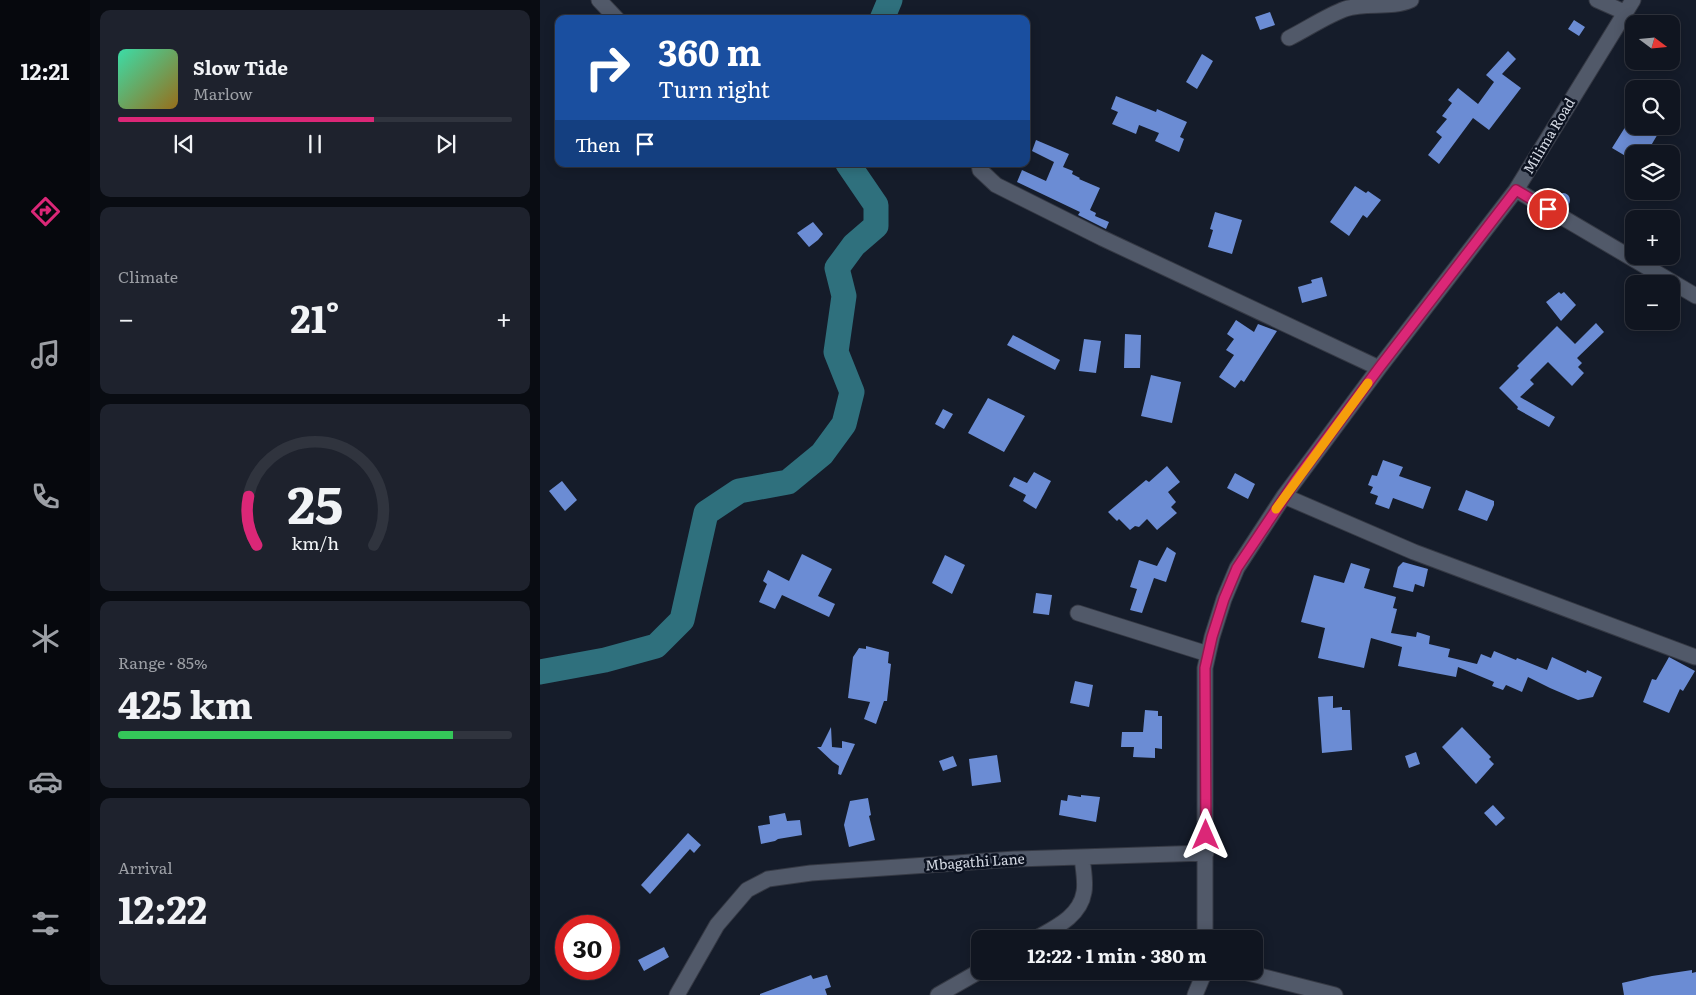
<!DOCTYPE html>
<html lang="en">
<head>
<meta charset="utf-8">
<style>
  :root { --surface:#101520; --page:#1e222d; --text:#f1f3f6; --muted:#9c9fa5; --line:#30343e; --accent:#db2777 }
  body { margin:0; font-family:Literata,serif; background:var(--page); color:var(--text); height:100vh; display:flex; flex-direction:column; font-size:19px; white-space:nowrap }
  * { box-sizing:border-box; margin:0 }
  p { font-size:16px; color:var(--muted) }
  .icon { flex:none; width:28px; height:28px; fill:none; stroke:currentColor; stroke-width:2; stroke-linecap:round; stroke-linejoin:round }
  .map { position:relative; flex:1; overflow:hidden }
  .details { display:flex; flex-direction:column; gap:10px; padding:10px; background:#090c12; width:450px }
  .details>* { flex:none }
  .banner { position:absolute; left:15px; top:15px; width:475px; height:152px; border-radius:10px; box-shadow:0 2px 12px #0003,0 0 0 1px var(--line); background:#1a4fa0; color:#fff; overflow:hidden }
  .needle { width:32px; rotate:106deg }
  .controls { position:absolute; left:1085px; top:15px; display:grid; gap:10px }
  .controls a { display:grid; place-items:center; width:55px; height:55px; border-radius:10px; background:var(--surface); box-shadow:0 2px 12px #0003,0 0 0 1px var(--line); font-size:25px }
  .speed { position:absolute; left:15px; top:915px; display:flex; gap:10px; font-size:25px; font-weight:700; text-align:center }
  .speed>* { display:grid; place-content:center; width:65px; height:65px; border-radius:50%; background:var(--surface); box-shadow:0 2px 12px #0003,0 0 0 1px var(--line); line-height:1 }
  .speed .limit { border:8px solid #d22; background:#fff; color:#111 }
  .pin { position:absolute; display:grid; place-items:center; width:42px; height:42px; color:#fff; margin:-21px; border:2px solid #fff; border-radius:50%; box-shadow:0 1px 5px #0007 }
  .me { position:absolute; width:55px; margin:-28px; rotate:0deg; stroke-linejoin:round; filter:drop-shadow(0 0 4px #0008) }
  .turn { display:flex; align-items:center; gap:18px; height:105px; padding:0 20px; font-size:22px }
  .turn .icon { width:65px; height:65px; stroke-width:2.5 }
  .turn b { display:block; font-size:35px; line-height:42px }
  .then { display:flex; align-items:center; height:48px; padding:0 20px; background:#0003; gap:10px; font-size:19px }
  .big { font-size:38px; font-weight:700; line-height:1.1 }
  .details .tile { flex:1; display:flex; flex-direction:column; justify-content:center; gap:8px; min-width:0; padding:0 18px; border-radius:10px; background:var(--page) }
  .details .dial { align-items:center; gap:0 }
  .dial svg { height:130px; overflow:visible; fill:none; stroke:var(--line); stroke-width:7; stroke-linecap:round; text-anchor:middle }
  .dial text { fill:var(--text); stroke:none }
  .song { display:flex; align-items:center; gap:15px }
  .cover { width:60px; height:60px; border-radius:8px; background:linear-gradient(135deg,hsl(160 70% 55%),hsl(40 70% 35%)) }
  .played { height:5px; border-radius:2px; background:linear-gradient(90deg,var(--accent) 65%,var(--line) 65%) }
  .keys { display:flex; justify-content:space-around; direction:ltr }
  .heat { display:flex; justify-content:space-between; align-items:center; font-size:28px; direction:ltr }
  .charge { height:8px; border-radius:4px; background:linear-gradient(90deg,#34c759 85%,var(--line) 0) }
  .trip { position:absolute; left:431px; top:930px; width:292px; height:50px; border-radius:10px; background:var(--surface); box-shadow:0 2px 12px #0003,0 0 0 1px var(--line); font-weight:700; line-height:50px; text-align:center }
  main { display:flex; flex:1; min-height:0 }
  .dock { display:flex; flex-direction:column; width:90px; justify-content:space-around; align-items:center; background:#06080d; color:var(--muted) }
  .dock .icon { width:35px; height:35px }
  .dock .active { color:var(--accent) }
  .dock b { font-size:22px; color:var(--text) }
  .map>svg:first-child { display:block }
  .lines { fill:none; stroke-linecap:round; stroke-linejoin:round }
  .river { stroke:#2f707d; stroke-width:25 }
  .building { fill:#6b8cd4 }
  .street-casing { stroke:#353944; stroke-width:17 }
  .street { stroke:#515969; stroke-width:15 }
  .route-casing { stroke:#8e194d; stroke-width:12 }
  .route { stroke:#db2777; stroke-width:9 }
  .slow { stroke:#f59e0b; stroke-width:9 }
  .labels { text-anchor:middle; stroke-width:5; stroke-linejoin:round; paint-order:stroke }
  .street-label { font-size:14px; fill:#d4d9e3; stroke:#0c1220 }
</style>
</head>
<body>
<main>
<nav class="dock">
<b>12:21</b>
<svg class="icon active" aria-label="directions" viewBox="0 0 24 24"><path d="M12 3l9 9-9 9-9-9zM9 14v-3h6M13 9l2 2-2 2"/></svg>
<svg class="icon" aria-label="music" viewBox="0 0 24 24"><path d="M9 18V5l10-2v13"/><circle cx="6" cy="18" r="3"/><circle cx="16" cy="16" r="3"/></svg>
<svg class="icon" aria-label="phone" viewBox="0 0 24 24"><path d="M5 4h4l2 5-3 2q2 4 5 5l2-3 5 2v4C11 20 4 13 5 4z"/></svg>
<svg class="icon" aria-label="climate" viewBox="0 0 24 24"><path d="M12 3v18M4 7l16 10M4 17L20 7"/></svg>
<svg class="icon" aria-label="car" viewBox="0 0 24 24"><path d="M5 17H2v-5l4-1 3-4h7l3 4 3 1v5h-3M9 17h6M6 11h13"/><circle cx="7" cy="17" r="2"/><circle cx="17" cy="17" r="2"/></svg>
<svg class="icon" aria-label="filters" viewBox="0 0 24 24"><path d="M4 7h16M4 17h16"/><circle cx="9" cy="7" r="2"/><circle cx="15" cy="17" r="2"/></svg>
</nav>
<section class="details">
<div class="tile">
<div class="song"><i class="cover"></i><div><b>Slow Tide</b><p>Marlow</p></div></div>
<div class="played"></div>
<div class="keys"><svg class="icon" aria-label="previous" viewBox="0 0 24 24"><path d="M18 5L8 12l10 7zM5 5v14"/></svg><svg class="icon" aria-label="pause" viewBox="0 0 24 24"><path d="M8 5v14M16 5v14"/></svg><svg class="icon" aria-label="next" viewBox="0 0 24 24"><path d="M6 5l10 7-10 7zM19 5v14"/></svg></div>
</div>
<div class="tile"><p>Climate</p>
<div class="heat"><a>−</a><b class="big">21°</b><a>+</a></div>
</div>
<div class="tile dial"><svg viewBox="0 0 100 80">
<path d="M14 69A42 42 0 1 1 86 69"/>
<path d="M14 69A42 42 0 0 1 9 39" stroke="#db2777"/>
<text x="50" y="56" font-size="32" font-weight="700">25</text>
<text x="50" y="72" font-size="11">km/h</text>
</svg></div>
<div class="tile"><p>Range · 85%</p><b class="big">425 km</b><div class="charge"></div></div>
<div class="tile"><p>Arrival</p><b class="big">12:22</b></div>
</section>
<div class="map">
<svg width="1156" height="995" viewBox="0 0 1156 995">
  <rect width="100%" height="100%" fill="#151c2a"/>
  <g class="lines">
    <path class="river" d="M342 19 350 0
      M0 672 65 660 116 646 142 620 166 513 199 491 248 482 282 454 304 424 312 392 296 352 304 296 297 268 314 245 336 226V205L308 164"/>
  </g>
  <path class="building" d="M730 12 735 25 720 30 715 17Z
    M1034 20 1045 27 1039 36 1028 29Z
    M968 51 976 59 962 74 981 88 949 130 933 118 899 164 888 155 902 137 896 132 907 119 902 116 912 103 908 100 918 88 938 104 954 82 946 75Z
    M662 54 673 61 657 89 646 82Z
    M576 96 616 112 617 109 647 122 640 137 644 139 639 152 615 141 619 133 599 125 596 134 572 124 578 112 571 109Z
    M1094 113V126H1109L1119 132 1106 154H1094V161L1072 148Z
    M496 140 529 154 523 167 533 171 532 174 540 178 539 179 560 188 550 210 556 213 555 216 569 222 566 229 538 215 540 212 477 182 482 170 506 181 514 162 492 151Z
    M815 186 826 193 828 191 841 200 827 218 823 215 809 236 790 222Z
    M1016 200a7 7 0 1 1 14 0a7 7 0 1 1-14 0Z
    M675 212 702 220 692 254 668 247 673 230 670 229Z
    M273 222 283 234 278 240 269 247 257 233Z
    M782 277 787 296 762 303 758 287 772 283 771 280Z
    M1019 292 1021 294 1024 292 1036 305 1021 321 1006 302Z
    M696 320 714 332 718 324 737 331 704 382 701 380 695 388 679 377 694 355 686 350 694 339 687 334Z
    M1056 323 1064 332 1037 358 1042 363 1038 367 1044 373 1032 386 1008 362 990 380 994 384 980 397 1015 417 1009 427 977 409 978 407 959 388 979 368 977 366 1017 326 1035 344Z
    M585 334 601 335 600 368H584Z
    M473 335 520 360 515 370 467 345Z
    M544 339 561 341 556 373 539 371Z
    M611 375 641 382 632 423 601 416Z
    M448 398 485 416 464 452 428 433Z
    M403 409 413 414 404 429 395 424Z
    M843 460 863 467 859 476 891 487 883 509 853 498 849 509 835 504 838 496 830 493 833 487 828 485 832 475 837 476Z
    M627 466 640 482 628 492 636 502 631 507 637 513 617 530 607 519 599 527 595 526 590 530 579 519 577 521 568 512 606 480 609 482Z
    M494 472 511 481 496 509 483 501 486 495 469 486 474 477 487 483Z
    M695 473 715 484 708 499 687 488Z
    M22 481 37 500 25 511 9 491Z
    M926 490 954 501V505L947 521 918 510Z
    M627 547 636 553 626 582 614 578 602 613 590 610 597 589 590 587 599 560 617 566Z
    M262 554 292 569 278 596 295 604 289 617 242 595 235 609 219 602 227 584 223 581 228 570 249 581Z
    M405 555 425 565 412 594 392 583Z
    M863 562 888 569 884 587 875 584 873 592 853 587 858 567Z
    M811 563 830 569 824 588 856 597 853 608 857 609 851 633 876 637 877 632 890 636 889 644 910 649 908 657 937 664 941 654 951 658 954 651 976 660 977 658 1007 670 1012 657 1046 673 1047 670 1062 677 1053 697 1038 700 1010 688 988 677 982 692 966 685 963 690 952 686 954 682 918 667 916 677 858 666 862 647 831 638 824 668 778 658 785 628 761 622 774 575 804 583Z
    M496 593 512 595 509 615 493 613Z
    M326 646 349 652 348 663 351 664 347 701H344L336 724 324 719 330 702 308 698 313 657 319 648 326 649Z
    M1129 657 1155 671 1143 691 1140 689 1129 713 1103 702 1112 679 1116 680Z
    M535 681 553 685 549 707 530 703Z
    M793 696V708L802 707V710H810L812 750 782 753 778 697Z
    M605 710 618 711V716H622V749L615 748V758L593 757 594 747H581L582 732H603Z
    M291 727 292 747 302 748V741L315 744 301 775 298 774 299 766 293 762 277 747H281Z
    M922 727 951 757 949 759 954 764 936 784 902 747Z
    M876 752 880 764 869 768 865 756Z
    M457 755 461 782 432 786 429 759Z
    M413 756 417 766 403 771 399 761Z
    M528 795 541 797V795L560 797 556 822 519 815 521 800 527 801Z
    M328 798 331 815 329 816 335 840 309 847 304 825 310 801Z
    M953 805 965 818 956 826 944 813Z
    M245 813 247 821 260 820 262 835 238 839 235 841 221 844 218 826 230 824 229 816Z
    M148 833 161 845 154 853 150 849 110 894 101 885Z
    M124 947 129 957 104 971 98 960Z
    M1152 970V973L1156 972V995H1084L1082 983 1112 976Z
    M271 975 273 979 287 975 291 987 285 989 287 995H220V994Z"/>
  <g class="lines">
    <g class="street-casing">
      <path id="street" d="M59 0 77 19
        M1057 0 1084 12
        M749 38C767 29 786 16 805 9 827 2 851 9 871 0
        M439 164 440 170 456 185 562 238 839 368
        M976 190 1156 296
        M744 496 874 552 1155 657
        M538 613 668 654
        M495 939C514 928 540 917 544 892 546 882 543 868 542 857
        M667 939 665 932V668L672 637 684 599 697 568 744 496 839 368 976 190 1093 0
        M700 971 795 995
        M137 995 177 925 207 890 228 879 271 873 475 859 666 853
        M398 995 440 971
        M655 995 665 971"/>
    </g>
    <use href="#street" class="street"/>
  </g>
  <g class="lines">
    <g class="route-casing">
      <path id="route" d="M666 835 665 668 672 637 684 599 697 568 756 480 839 368 976 190 1008 209"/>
    </g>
    <use href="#route" class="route"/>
    <path class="slow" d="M736 509 828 383"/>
  </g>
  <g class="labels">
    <g class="street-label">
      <text transform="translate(1009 136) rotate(-59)" y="5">Milima Road</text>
      <text transform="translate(435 862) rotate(-4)" y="5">Mbagathi Lane</text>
    </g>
  </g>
</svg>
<div class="controls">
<a><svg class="needle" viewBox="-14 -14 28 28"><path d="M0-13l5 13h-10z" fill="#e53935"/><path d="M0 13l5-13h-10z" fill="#9c9fa5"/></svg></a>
<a><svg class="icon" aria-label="search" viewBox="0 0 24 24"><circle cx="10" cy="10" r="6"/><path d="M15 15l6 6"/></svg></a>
<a><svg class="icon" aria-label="layers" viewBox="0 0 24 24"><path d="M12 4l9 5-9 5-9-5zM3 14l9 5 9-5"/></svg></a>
<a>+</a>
<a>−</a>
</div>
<div class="speed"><div class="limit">30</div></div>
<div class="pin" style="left:1008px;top:209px;background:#d93025"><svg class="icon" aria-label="arrive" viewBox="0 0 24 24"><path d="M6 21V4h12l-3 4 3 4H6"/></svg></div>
<svg class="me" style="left:666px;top:835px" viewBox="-20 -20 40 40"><path d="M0-17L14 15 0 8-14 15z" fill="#db2777" stroke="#fff" stroke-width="4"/></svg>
<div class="trip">12:22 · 1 min · 380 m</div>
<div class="banner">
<div class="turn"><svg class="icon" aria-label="right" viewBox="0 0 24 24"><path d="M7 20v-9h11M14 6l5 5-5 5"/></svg><div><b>360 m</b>Turn right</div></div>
<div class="then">Then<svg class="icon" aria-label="arrive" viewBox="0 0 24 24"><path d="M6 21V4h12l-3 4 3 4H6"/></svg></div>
</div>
</div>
</main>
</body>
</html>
